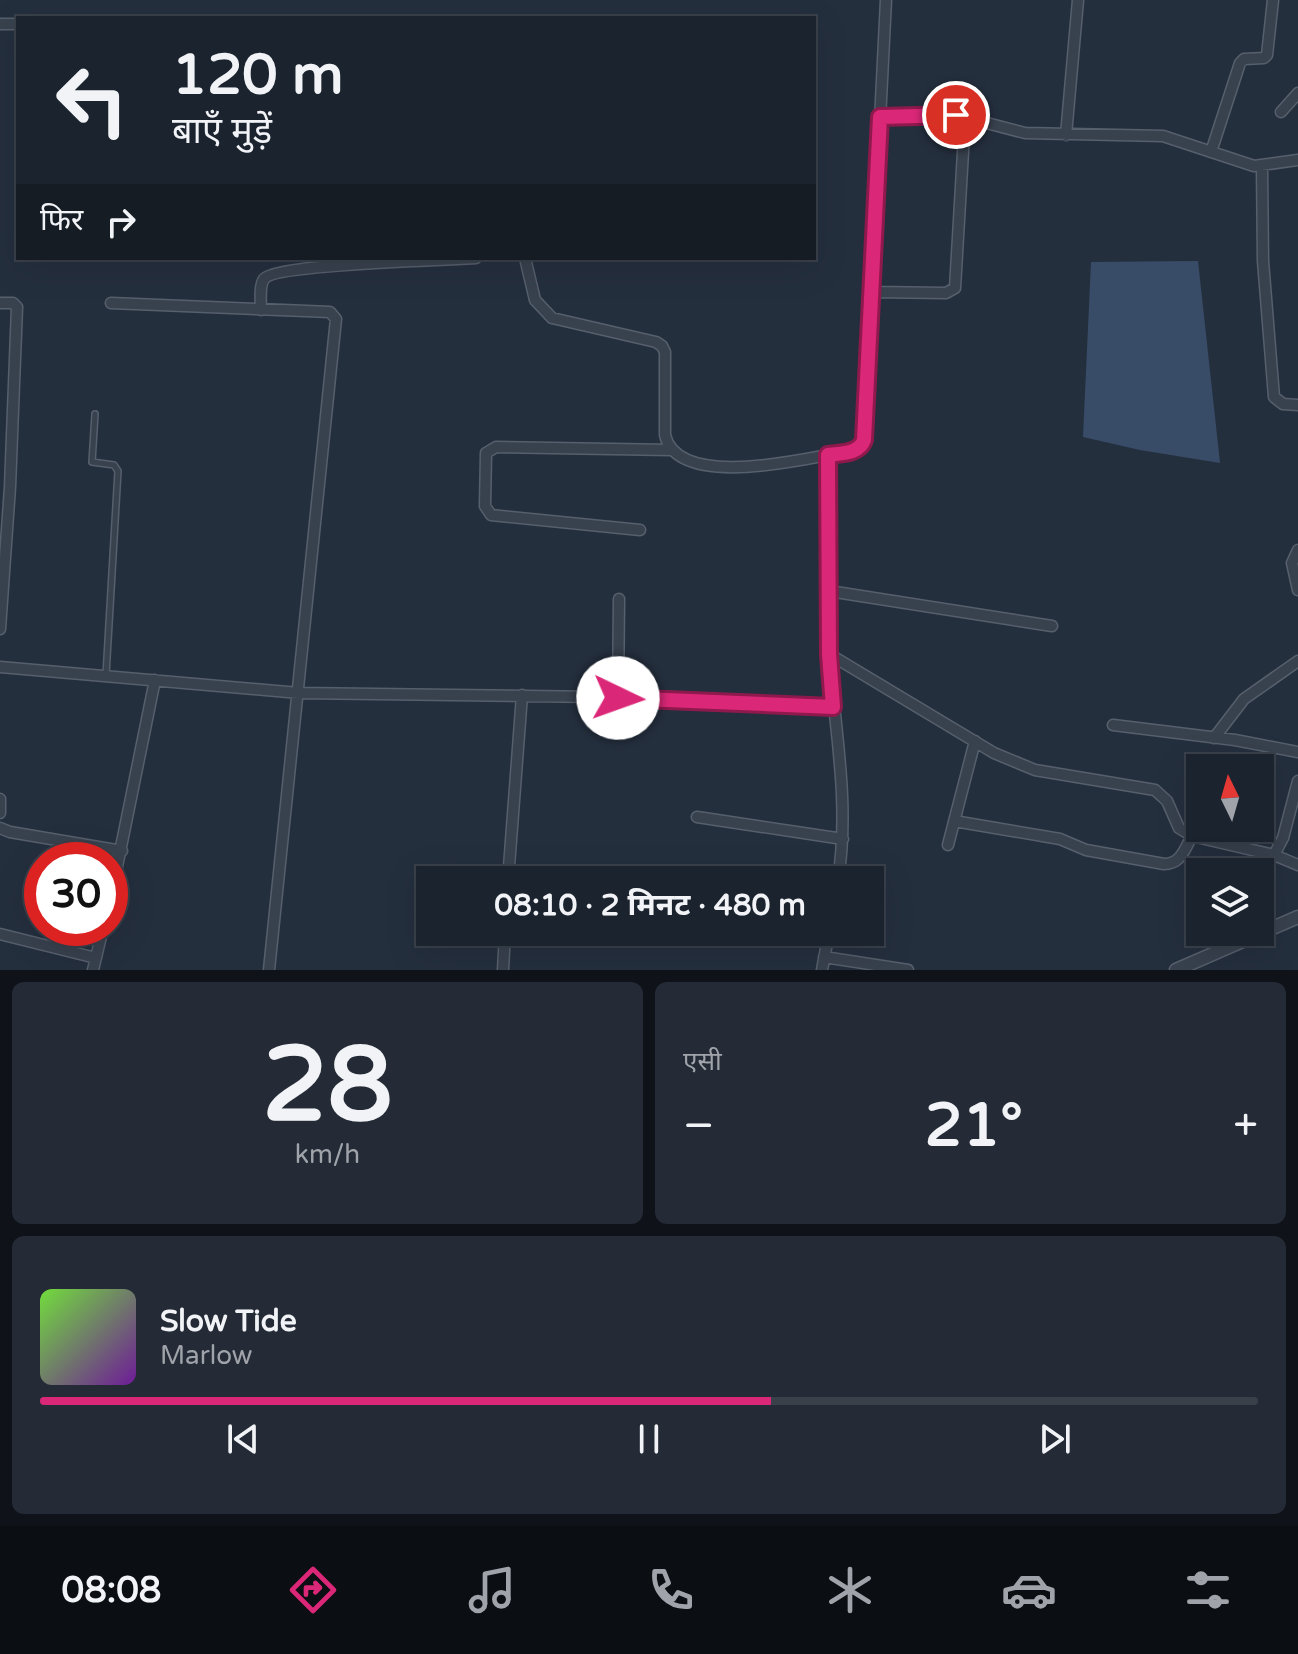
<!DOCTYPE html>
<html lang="hi">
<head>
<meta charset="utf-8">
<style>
  :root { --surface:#1b232e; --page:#242b36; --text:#f1f3f6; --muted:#a0a4aa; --line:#39404a; --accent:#db2777 }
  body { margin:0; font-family:"Varela Round","Noto Sans Devanagari",sans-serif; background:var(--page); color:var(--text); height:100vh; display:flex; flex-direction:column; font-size:30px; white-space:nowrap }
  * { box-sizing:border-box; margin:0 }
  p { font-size:26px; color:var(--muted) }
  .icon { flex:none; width:44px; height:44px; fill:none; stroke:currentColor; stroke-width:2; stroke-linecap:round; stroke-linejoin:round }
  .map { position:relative; height:970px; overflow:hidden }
  .drawer { display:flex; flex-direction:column; gap:12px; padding:12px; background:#0f1319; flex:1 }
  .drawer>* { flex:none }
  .guide { position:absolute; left:16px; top:16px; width:800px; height:244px; border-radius:0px; box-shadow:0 8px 32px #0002,0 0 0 2px var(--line); background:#1b232e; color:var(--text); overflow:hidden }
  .needle { width:52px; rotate:355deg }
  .buttons { position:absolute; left:1186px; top:754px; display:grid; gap:16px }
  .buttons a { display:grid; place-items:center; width:88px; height:88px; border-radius:0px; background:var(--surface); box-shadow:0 8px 32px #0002,0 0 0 2px var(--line); font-size:40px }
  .speed { position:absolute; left:24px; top:842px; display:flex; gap:16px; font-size:40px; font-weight:700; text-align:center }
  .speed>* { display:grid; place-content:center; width:104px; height:104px; border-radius:50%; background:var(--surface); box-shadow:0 8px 32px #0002,0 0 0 2px var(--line); line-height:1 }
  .speed .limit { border:12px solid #d22; background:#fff; color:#111 }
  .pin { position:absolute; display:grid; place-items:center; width:68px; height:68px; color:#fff; margin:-34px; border:4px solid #fff; border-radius:50%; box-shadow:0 2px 8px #0007 }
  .me { position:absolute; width:88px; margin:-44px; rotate:93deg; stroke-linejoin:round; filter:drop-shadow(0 0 6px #0008) }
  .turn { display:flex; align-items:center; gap:28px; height:168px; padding:0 24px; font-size:36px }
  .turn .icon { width:104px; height:104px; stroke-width:2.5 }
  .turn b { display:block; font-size:56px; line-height:68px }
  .then { display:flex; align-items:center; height:76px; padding:0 24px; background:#0003; gap:16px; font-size:30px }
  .big { font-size:60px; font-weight:700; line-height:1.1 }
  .drawer .tile { flex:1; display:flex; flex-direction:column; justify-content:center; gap:12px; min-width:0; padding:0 28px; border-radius:12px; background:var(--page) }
  .drawer .dial { align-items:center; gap:0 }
  .dial b { font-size:104px; line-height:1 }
  .song { display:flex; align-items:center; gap:24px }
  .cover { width:96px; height:96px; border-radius:12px; background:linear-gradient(135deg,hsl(100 70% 55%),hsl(280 70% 35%)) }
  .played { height:8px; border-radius:4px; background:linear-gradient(90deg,var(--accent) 60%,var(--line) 60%) }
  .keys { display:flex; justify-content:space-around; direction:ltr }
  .heat { display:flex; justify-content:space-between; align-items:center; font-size:44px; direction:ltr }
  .drawer .tiles { flex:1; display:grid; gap:12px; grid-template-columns:1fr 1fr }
  .tile:last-child { grid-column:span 2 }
  .trip { position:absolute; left:416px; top:866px; width:468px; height:80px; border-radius:0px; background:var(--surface); box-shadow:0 8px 32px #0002,0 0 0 2px var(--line); font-weight:700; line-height:80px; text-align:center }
  .dock { display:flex; height:128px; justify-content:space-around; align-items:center; background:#0b0e12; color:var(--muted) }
  .dock .icon { width:56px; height:56px }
  .dock .on { color:var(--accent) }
  .dock b { font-size:36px; color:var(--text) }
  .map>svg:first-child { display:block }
  .water { fill:#394c67 }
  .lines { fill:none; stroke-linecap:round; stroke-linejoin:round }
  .service-casing { stroke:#565f6c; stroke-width:8 }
  .minor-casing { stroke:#565f6c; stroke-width:13 }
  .tertiary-casing { stroke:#565f6c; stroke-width:15 }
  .service { stroke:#38414e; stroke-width:5 }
  .minor { stroke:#38414e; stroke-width:10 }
  .tertiary { stroke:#38414e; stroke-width:12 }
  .route-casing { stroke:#8e194d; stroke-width:20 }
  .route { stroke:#db2777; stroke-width:14 }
</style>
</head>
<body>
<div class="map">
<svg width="1298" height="970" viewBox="0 0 1298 970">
  <rect width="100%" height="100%" fill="#242f3e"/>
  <path class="water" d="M1198 261 1220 463 1140 450 1083 437 1091 262Z"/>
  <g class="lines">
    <g class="service-casing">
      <path id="service" d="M95 414 92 462 114 465 118 471 106 675"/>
    </g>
    <g class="minor-casing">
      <path id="minor" d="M0 24H18
        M1281 112 1298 93
        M880 117 956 115 1025 133 1163 136 1254 166 1298 160
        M1066 135 1078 0
        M1211 152 1240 63 1244 59 1264 58 1267 55 1273 0
        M1262 167 1263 261 1274 397 1283 404 1298 405
        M525 258 535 300 552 318 656 342 662 346 665 352V435C677 487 791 462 828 455L829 654 994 753 1035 770 1155 790 1167 801 1179 828 1192 836 1274 855 1298 865
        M872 292 946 293 955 288 965 118
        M0 303H13L17 307 10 487 0 629
        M111 303 330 312 336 319 269 970
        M261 310C261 301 259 286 264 279 275 264 447 260 476 258
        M828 455C842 453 859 454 864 440L886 0
        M640 530 491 515 485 506 486 453 496 447 671 450
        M1298 550 1292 563 1298 590
        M829 591 1052 626
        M829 654C835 730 850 804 838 880
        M0 667 299 693 600 697 833 707
        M618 698 619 599
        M1113 725 1235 740 1298 752
        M1214 738 1244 699 1298 661
        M0 799V813
        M697 817 843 839
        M954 821 1060 839 1086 850 1164 864C1181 864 1184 850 1192 836
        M0 828 10 832 122 851
        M948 845 975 741
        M1274 855 1283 838 1298 781
        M508 880 522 695
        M110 901 155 680
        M0 934 96 958
        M824 957 908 970
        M93 970 103 928
        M503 970 505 932
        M822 970 829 932"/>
    </g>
    <g class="tertiary-casing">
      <path id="tertiary" d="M1176 970 1298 917"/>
    </g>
    <use href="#service" class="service"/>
    <use href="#minor" class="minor"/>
    <use href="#tertiary" class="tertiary"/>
  </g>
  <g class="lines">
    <g class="route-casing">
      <path id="route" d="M618 698 833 707 829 654 828 455C842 453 859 454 864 440L880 117 956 115"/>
    </g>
    <use href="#route" class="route"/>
  </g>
</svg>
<div class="buttons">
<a><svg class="needle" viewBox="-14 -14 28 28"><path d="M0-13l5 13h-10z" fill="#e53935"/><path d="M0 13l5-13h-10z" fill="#a0a4aa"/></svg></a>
<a><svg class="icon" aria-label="layers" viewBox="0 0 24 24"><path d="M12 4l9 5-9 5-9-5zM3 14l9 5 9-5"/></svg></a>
</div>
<div class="speed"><div class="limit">30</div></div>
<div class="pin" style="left:956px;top:115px;background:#d93025"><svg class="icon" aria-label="arrive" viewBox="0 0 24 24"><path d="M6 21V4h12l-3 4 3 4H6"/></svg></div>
<svg class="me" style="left:618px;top:698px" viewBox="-20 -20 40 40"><circle r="19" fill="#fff"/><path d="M0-13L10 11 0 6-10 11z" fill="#db2777"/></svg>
<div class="trip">08:10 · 2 मिनट · 480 m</div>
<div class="guide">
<div class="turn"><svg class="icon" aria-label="left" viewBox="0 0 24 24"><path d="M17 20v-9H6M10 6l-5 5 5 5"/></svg><div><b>120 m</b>बाएँ मुड़ें</div></div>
<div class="then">फिर<svg class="icon" aria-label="right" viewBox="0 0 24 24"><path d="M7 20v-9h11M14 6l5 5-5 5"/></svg></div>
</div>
</div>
<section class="drawer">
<div class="tiles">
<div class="tile dial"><b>28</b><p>km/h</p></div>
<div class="tile"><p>एसी</p>
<div class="heat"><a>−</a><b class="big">21°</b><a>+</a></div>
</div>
<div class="tile">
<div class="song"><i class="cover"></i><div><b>Slow Tide</b><p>Marlow</p></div></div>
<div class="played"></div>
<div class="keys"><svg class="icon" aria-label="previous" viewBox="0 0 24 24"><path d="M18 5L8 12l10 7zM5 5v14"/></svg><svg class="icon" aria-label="pause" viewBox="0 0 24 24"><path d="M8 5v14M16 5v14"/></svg><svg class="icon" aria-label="next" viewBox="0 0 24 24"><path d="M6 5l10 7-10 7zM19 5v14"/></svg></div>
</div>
</div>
</section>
<nav class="dock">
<b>08:08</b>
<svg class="icon on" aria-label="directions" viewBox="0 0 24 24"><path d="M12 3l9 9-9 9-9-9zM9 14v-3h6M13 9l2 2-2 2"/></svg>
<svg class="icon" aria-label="music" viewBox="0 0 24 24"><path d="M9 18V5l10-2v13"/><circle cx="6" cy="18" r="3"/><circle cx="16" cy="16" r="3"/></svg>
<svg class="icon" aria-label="phone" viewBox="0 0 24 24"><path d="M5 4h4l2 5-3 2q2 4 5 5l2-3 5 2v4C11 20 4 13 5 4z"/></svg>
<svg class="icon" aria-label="climate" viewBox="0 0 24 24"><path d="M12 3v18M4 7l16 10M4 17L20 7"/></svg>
<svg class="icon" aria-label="car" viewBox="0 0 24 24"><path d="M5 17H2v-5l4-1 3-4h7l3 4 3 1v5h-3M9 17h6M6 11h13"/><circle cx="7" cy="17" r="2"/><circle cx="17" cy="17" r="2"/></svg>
<svg class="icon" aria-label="filters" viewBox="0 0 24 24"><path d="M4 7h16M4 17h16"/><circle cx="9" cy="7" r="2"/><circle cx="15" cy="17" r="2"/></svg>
</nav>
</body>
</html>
